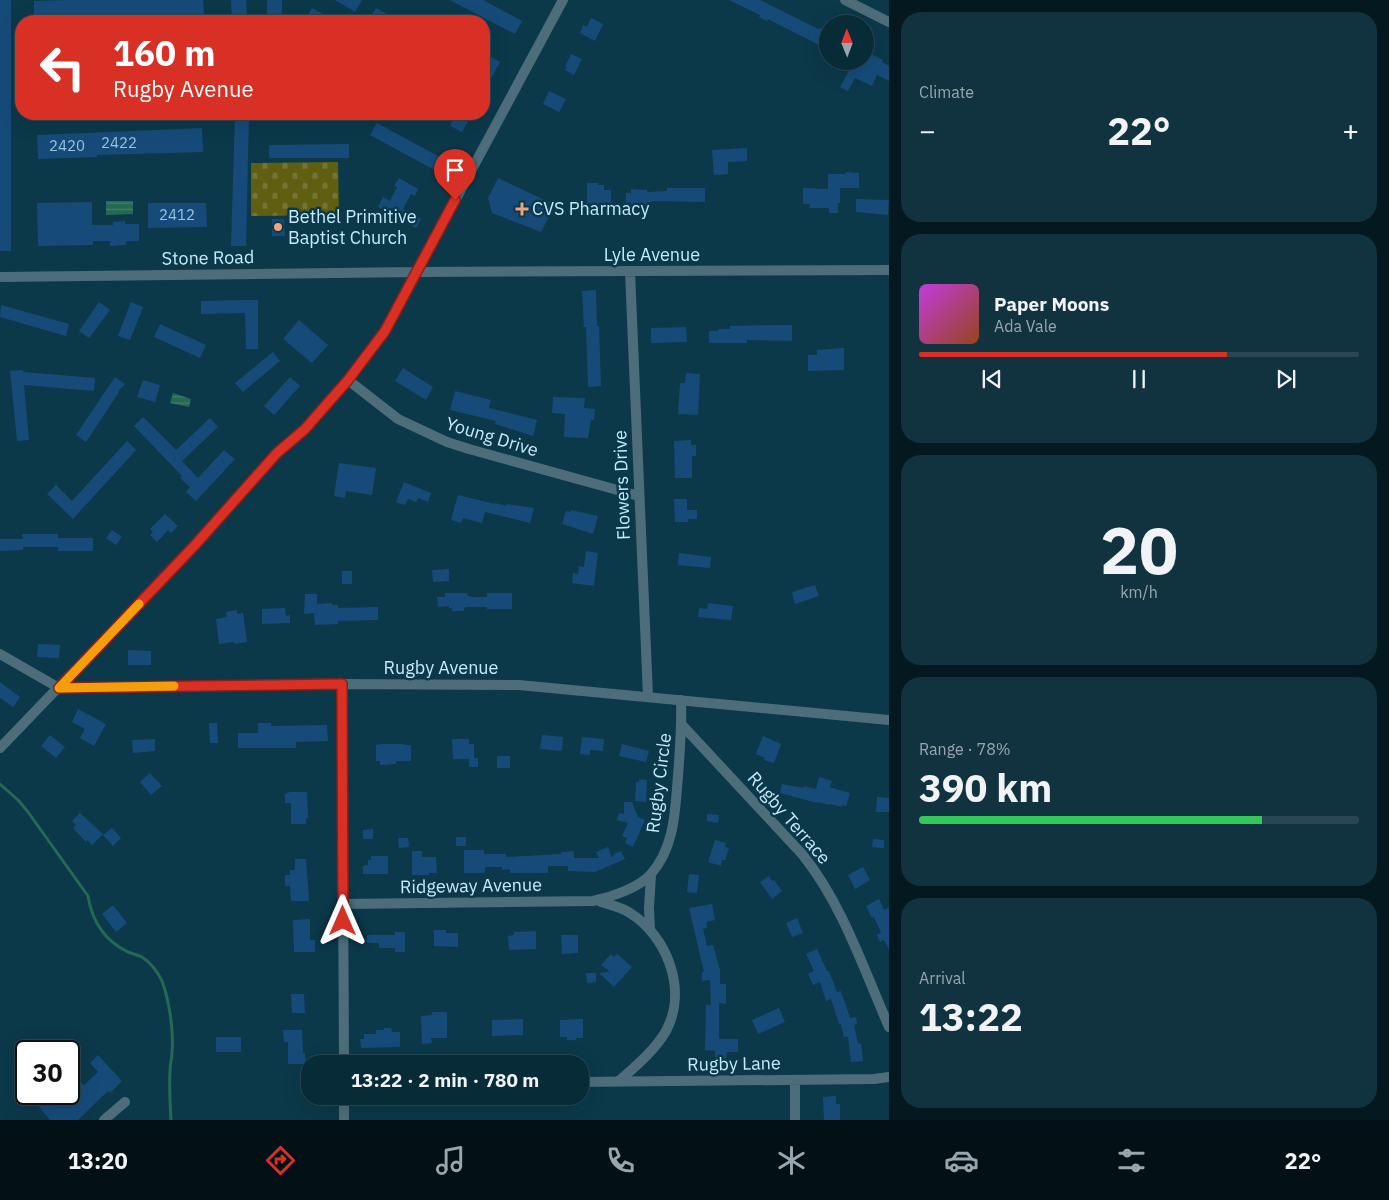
<!DOCTYPE html>
<html lang="en">
<head>
<meta charset="utf-8">
<style>
  :root { --surface:#082b38; --page:#113340; --text:#f1f3f6; --muted:#98a7ae; --line:#294753; --accent:#d93025 }
  body { margin:0; font-family:"IBM Plex Sans",sans-serif; background:var(--page); color:var(--text); height:100vh; display:flex; flex-direction:column; font-size:19px; white-space:nowrap }
  * { box-sizing:border-box; margin:0 }
  p { font-size:16px; color:var(--muted) }
  .icon { flex:none; width:28px; height:28px; fill:none; stroke:currentColor; stroke-width:2; stroke-linecap:round; stroke-linejoin:round }
  .map { position:relative; flex:1; overflow:hidden }
  .side { display:flex; flex-direction:column; gap:12px; padding:12px; background:#04181f; width:500px }
  .side>* { flex:none }
  .banner { position:absolute; left:15px; top:15px; width:475px; height:105px; border-radius:20px; box-shadow:0 5px 20px #0002,0 0 0 1px var(--line); background:#d93025; color:#fff; overflow:hidden }
  .needle { width:32px; rotate:359deg }
  .fabs { position:absolute; left:819px; top:15px; display:grid; gap:10px }
  .fabs a { display:grid; place-items:center; width:55px; height:55px; border-radius:50%; background:var(--surface); box-shadow:0 5px 20px #0002,0 0 0 1px var(--line); font-size:25px }
  .speed { position:absolute; left:15px; top:1040px; display:flex; gap:10px; font-size:25px; font-weight:700; text-align:center }
  .speed>* { display:grid; place-content:center; width:65px; height:65px; border-radius:50%; background:var(--surface); box-shadow:0 5px 20px #0002,0 0 0 1px var(--line); line-height:1 }
  .speed .limit { border:2px solid #111; border-radius:8px; background:#fff; color:#111 }
  .pin { position:absolute; display:grid; place-items:center; width:42px; height:42px; color:#fff; margin:-51px -21px; border-radius:50% 50% 50% 0; rotate:-45deg; box-shadow:0 0 5px #0007 }
  .pin .icon { rotate:45deg }
  .me { position:absolute; width:55px; margin:-28px; rotate:0deg; stroke-linejoin:round; filter:drop-shadow(0 0 4px #0008) }
  .turn { display:flex; align-items:center; gap:18px; height:105px; padding:0 15px; font-size:22px }
  .turn .icon { width:65px; height:65px; stroke-width:2.5 }
  .turn b { display:block; font-size:35px; line-height:42px }
  .big { font-size:38px; font-weight:700; line-height:1.1 }
  .side .card { flex:1; display:flex; flex-direction:column; justify-content:center; gap:8px; min-width:0; padding:0 18px; border-radius:20px; background:var(--page) }
  .side .dial { align-items:center; gap:0 }
  .dial b { font-size:65px; line-height:1 }
  .song { display:flex; align-items:center; gap:15px }
  .cover { width:60px; height:60px; border-radius:8px; background:linear-gradient(135deg,hsl(290 70% 55%),hsl(20 70% 35%)) }
  .played { height:5px; border-radius:2px; background:linear-gradient(90deg,var(--accent) 70%,var(--line) 70%) }
  .keys { display:flex; justify-content:space-around; direction:ltr }
  .heat { display:flex; justify-content:space-between; align-items:center; font-size:28px; direction:ltr }
  .charge { height:8px; border-radius:4px; background:linear-gradient(90deg,#34c759 78%,var(--line) 0) }
  .trip { position:absolute; left:301px; top:1055px; width:288px; height:50px; border-radius:20px; background:var(--surface); box-shadow:0 5px 20px #0002,0 0 0 1px var(--line); font-weight:700; line-height:50px; text-align:center }
  .tabs { display:flex; height:80px; justify-content:space-around; align-items:center; background:#031116; color:var(--muted) }
  .tabs .icon { width:35px; height:35px }
  .tabs .selected { color:var(--accent) }
  .tabs b { font-size:22px; color:var(--text) }
  main { display:flex; flex:1; min-height:0 }
  .map>svg:first-child { display:block }
  .cemetery { fill:url(#cemetery-stones) }
  .water { fill:url(#water-rules) }
  .lines { fill:none; stroke-linecap:round; stroke-linejoin:round }
  .stream { stroke:#256953; stroke-width:3 }
  .building { fill:#164b79 }
  .minor { stroke:#4e6d7b; stroke-width:10 }
  .route-casing { stroke:#8d1f18; stroke-width:12 }
  .route { stroke:#d93025; stroke-width:9 }
  .slow { stroke:#f59e0b; stroke-width:9 }
  .poi-dot { fill:#f0a279; stroke:#0b394a; stroke-width:2 }
  .labels { text-anchor:middle; stroke-width:5; stroke-linejoin:round; paint-order:stroke }
  .number-label { font-size:15px; fill:#98c2db }
  .poi-label { font-size:18px; fill:#c4eafc; stroke:#0b394a; text-anchor:start }
  .street-label { font-size:18px; fill:#c4eafc; stroke:#0b394a }
</style>
</head>
<body>
<main>
<div class="map">
<svg width="889" height="1120" viewBox="0 0 889 1120">
  <defs>
    <pattern id="cemetery-stones" width="16" height="16" patternUnits="userSpaceOnUse" patternTransform="scale(1.25)"><rect width="16" height="16" fill="#5f5e11"/><path d="M2 7V4a2 2 0 0 1 4 0v3zM10 15v-3a2 2 0 0 1 4 0v3z" fill="#747535"/></pattern>
    <pattern id="water-rules" width="6" height="5" patternUnits="userSpaceOnUse" patternTransform="scale(1.25)"><rect width="6" height="5" fill="#256953"/><path d="M0 2.5h6" fill="none" stroke="#437f6d"/></pattern>
  </defs>
  <rect width="100%" height="100%" fill="#0b394a"/>
  <path class="cemetery" d="M338 162 339 215 251 216V163Z"/>
  <path class="water" d="M106 201H133V214L106 215Z
    M173 393 191 399 189 407 170 403Z"/>
  <g class="lines">
    <path class="stream" d="M0 784 18 800 28 812 88 896C92 921 105 941 128 952 133 954 138 955 142 957 150 962 158 972 162 981 169 1000 174 1031 172 1052 172 1058 170 1064 170 1071 169 1087 170 1103 171 1120"/>
  </g>
  <path class="building" d="M0 0H11V251H0Z
    M68 0H203L204 17 34 21V1Z
    M231 0H246L247 21H232Z
    M267 0H282V21H267Z
    M335 0H362L355 12Z
    M450 0H483L522 21 515 34Z
    M729 0H760L818 29 819 28 828 32V42L825 48 768 19 767 21 759 17 760 15Z
    M312 8 336 21H305Z
    M376 8 387 14 383 21H368Z
    M591 18 603 24 595 41 580 33 583 25 587 27Z
    M865 51 883 60 882 62 889 66V81L877 75 872 86 855 78 848 91 840 87 850 69 835 61H865Z
    M571 54 582 59 574 75 565 70 567 67H565Z
    M488 55 500 62 484 92V62Z
    M549 91 566 99 559 112 543 104Z
    M235 114 249 115 246 246H231Z
    M437 114H472L462 132 450 126 452 121Z
    M377 123 447 161 440 173 370 135Z
    M202 128 203 152 97 155V157L38 159 37 135Z
    M349 144V158H269V145Z
    M747 148V161L728 162V174L714 175 712 150Z
    M846 172 859 173V188H840V203H838V213H829V208H809L810 204H803V188L828 189V174H846Z
    M399 178 418 189 415 196 411 194 403 209 421 219 416 228 383 212 385 210 378 207 383 197 390 201 397 187 394 186Z
    M498 178 555 205 541 232 492 213 488 198Z
    M587 183H598V185H604V190H611V207H594V204L587 203Z
    M667 188H705V202L652 201V202H647L646 208H630L631 202 626 203V193H631V189L647 190V192L667 191Z
    M856 199 889 200 888 215 856 212Z
    M92 202V225H113V222L125 221V224H139V241H126V245L110 246V241H93V245L38 246 37 203Z
    M148 203H206L207 227 148 228Z
    M272 219H284L285 236H272Z
    M596 290 597 326H599L601 386 588 387 586 327H584L582 291Z
    M245 300H258V349H246L245 313 201 314V301Z
    M99 302 110 310 89 338 79 331Z
    M131 302 143 307 130 340 118 336Z
    M1 305 69 324 66 336 0 317Z
    M299 320 328 345 312 363 283 339Z
    M160 324 206 345 200 358 154 337Z
    M780 325H792V341L747 340V343H709V331H718V329H730V326Z
    M686 327 687 342 651 343V328Z
    M844 348V370L808 371V355H817V350Z
    M273 352 280 361 243 392 235 383Z
    M403 368 433 387 426 400 395 381Z
    M23 370V372L95 378 94 391 24 385 29 440 17 441 10 371Z
    M686 373 700 374 698 415 678 414 680 383H685Z
    M115 377 125 384 118 391 119 392 86 442 76 435Z
    M290 377 300 386 274 415 264 406Z
    M143 380 160 385 155 402 137 397Z
    M455 391 491 400 489 408 537 420 533 436 495 424 496 421 450 410Z
    M553 397 585 398 584 408 595 409 594 420H591L588 438 564 437 565 414 552 413Z
    M143 417 176 450 210 418 218 427 182 461 198 478 224 450 235 459 196 501 186 492 190 487 180 478 182 476 134 426Z
    M691 440V445H696V456H692V478H675L674 441Z
    M127 441 136 450 73 519 47 494 56 485 72 501Z
    M339 463 376 468 372 495 346 491 345 498 334 496Z
    M404 482 431 493 428 502 418 498 416 502 408 499 405 505 396 502Z
    M458 495 495 504V503L506 506 507 504 534 508 530 523 485 512 482 523 463 518 461 523 451 520Z
    M674 499H687V510H697V519H688V522H675Z
    M571 510 598 516 593 534 562 524 566 511 571 512Z
    M165 514 178 526 171 533 168 530 157 542 150 535 153 532 150 529Z
    M112 530 122 537 116 545 106 538Z
    M22 534H58V538H93V551H58V547H23V550L0 551V539H23Z
    M586 551 598 553 594 586 572 583 573 573 578 574 579 566 584 567Z
    M679 553 711 557 710 568 678 565Z
    M449 569V581L433 582 432 570Z
    M342 571H352V584H342Z
    M815 585 819 596 795 604 792 592Z
    M445 593H467L468 596 472 597H487V593H512V609H487V607H467L464 608V611H452V608H449V606L438 607 437 597H445Z
    M305 594H317V604L332 603V605H338V608L378 607V620L338 621V624L315 625 314 613 304 614Z
    M708 603 733 606 731 620 698 617 699 608 707 609Z
    M285 608 286 616 290 615V623L262 624V609Z
    M237 610V614L243 613 247 642 234 644V642L219 644 216 619 227 617 226 612Z
    M38 644 60 645 59 658 37 657Z
    M128 650 151 651V665H128Z
    M0 682 20 697 13 707 0 698Z
    M78 709 106 724 94 746 80 738 85 729 72 722Z
    M209 723H217L218 743H210Z
    M258 723H271V726L327 725 328 741 296 742V748H238V733H258Z
    M50 735 65 747 56 758 41 746Z
    M542 735 563 737 562 751 540 749Z
    M763 736 781 744 774 763 764 760 765 758 756 754Z
    M582 737 604 739 603 751 590 750V755L580 754Z
    M155 739V751L133 753 132 740Z
    M452 739H469V744H474V758H478V767H469V759H453Z
    M382 744H404V745H411V761H396V764L380 765V761H376V745Z
    M622 744 649 751 646 762 619 756Z
    M497 756H510V768H497Z
    M150 773 162 786 151 795 140 782Z
    M819 777 832 781 830 787 850 793 846 806 842 805V807L830 804V805L817 802V803L780 793 782 784 803 788 804 786 816 789Z
    M639 779 647 780 646 802 635 801 636 782H639Z
    M290 792H307L308 818H306V824H291V803H285V794Z
    M877 797 889 798V812H876Z
    M624 802H632L638 817 645 820 633 847 625 843 627 838 622 836 628 823 617 820 619 813 624 814Z
    M80 813 103 834 92 845 88 840 86 842 73 828 76 825 72 821Z
    M707 814 719 815 718 823 707 821Z
    M112 828 121 838 113 846 103 835Z
    M373 829V839H363V830Z
    M456 837H466V846H456Z
    M398 838H408L409 847 399 848Z
    M873 839 884 840V848L872 847Z
    M715 840 726 843 725 847 729 848 725 860H722L721 866 708 862Z
    M608 847 612 858 614 854 621 851 625 859 595 872 568 871V866H548V873H510V869L502 870V867H485V873H464V850H484V854H506V857L561 854V852L574 851V858H599L596 852Z
    M412 851H422V857H436L437 873H429V875H412Z
    M371 856H388V874H363V866L368 865V860H371Z
    M295 859H306L309 901H291L290 886H285V875H290V870H295Z
    M863 867 870 880 855 889 848 875Z
    M689 874 699 875 697 893 687 892Z
    M769 876 772 881 774 880 782 891 772 899 760 882Z
    M879 899 884 910 889 908V950L884 940 880 942 877 935 881 933 874 917 872 918 866 906Z
    M712 904 715 920 706 922 707 928 703 929 707 946 713 945 720 970V984H726V1004L719 1003V1039H738V1052H727L726 1059H715V1051L705 1050 706 1005H711L710 980 702 981V972H704L689 908Z
    M113 905 127 923 116 932 102 914Z
    M797 918 803 933 792 937 786 923Z
    M310 919V940H315V952H294L293 920Z
    M434 930H446V933H458V947L434 946Z
    M536 931V949L509 950 508 936 514 935V932Z
    M395 932H405V952H395V948H379V943H367V935H395Z
    M561 935H578V953L562 954Z
    M817 949 827 971H829L837 992 841 991 850 1018 856 1017 857 1024 854 1025 858 1044 861 1043 863 1061 851 1062 848 1037H844L841 1024H839L831 999 826 1001 820 982 813 985 808 974 814 971 806 954Z
    M611 954 614 957 617 954 632 967 614 987 599 973 610 972 601 965Z
    M586 973H596V982L587 983Z
    M291 994H304L305 1013H292Z
    M779 1008 785 1022 758 1034 752 1020Z
    M432 1012H447V1038H431L432 1043 422 1044 421 1016 432 1015Z
    M523 1019V1035L492 1036V1020Z
    M583 1019V1038H576V1040H567V1037H560V1020Z
    M384 1028H391L392 1032H400V1047L361 1048 360 1039H364V1034H376V1030H384Z
    M283 1030H302L303 1053H305L306 1064H288V1042H284Z
    M216 1037H241V1052H216Z
    M98 1055 122 1081 110 1093 108 1091 78 1120H50L39 1107 50 1097 47 1094H69V1082L75 1076 84 1085 98 1072 90 1063Z
    M836 1096V1104H840V1120H824L823 1097Z"/>
  <g class="lines">
    <path class="minor" d="M845 0 889 22
      M630 272 648 696
      M0 277 416 272 889 270
      M348 380 398 419 447 442 469 449 639 496
      M0 654 59 688 342 684 519 685 889 720
      M342 684 344 1064
      M682 725 802 854C842 903 864 970 889 1027
      M0 748 195 545 277 453 305 429 348 380 385 331 563 0
      M599 900 601 902C611 905 621 907 630 913 667 936 688 990 666 1031 655 1050 636 1066 619 1081
      M343 904 593 901C611 897 639 888 651 874 675 847 675 810 678 776 680 750 682 725 681 700
      M650 930 649 908 651 875
      M795 1080V1120
      M580 1082 874 1079 889 1077
      M344 1096V1120
      M104 1120 125 1102"/>
  </g>
  <g class="lines">
    <g class="route-casing">
      <path id="route" d="M343 921 342 684 59 688 195 545 277 453 305 429 348 380 385 331 455 200"/>
    </g>
    <use href="#route" class="route"/>
    <path class="slow" d="M139 604 59 688 174 686"/>
  </g>
  <g class="poi-dot">
    <path d="M519.5 201.5h5v5h5v5h-5v5h-5v-5h-5v-5h5z"/>
    <circle cx="278" cy="227" r="5"/>
  </g>
  <g class="labels">
    <g class="number-label">
      <text x="119" y="148">2422</text>
      <text x="67" y="151">2420</text>
      <text x="177" y="220">2412</text>
    </g>
    <g class="poi-label">
      <text x="532" y="215">CVS Pharmacy</text>
      <text x="288" y="223">Bethel Primitive<tspan x="288" dy="21">Baptist Church</tspan></text>
    </g>
    <g class="street-label">
      <text x="652" y="261">Lyle Avenue</text>
      <text transform="translate(208 258) rotate(-1)" y="6">Stone Road</text>
      <text transform="translate(492 437) rotate(17)" y="6">Young Drive</text>
      <text transform="translate(622 485) rotate(-92)" y="6">Flowers Drive</text>
      <text x="441" y="674">Rugby Avenue</text>
      <text transform="translate(659 783) rotate(-83)" y="6">Rugby Circle</text>
      <text transform="translate(789 818) rotate(49)" y="6">Rugby Terrace</text>
      <text transform="translate(471 886) rotate(-1)" y="6">Ridgeway Avenue</text>
      <text transform="translate(734 1064) rotate(-1)" y="6">Rugby Lane</text>
    </g>
  </g>
</svg>
<div class="fabs">
<a><svg class="needle" viewBox="-14 -14 28 28"><path d="M0-13l5 13h-10z" fill="#e53935"/><path d="M0 13l5-13h-10z" fill="#98a7ae"/></svg></a>
</div>
<div class="speed"><div class="limit">30</div></div>
<div class="pin" style="left:455px;top:200px;background:#d93025"><svg class="icon" aria-label="arrive" viewBox="0 0 24 24"><path d="M6 21V4h12l-3 4 3 4H6"/></svg></div>
<svg class="me" style="left:343px;top:921px" viewBox="-20 -20 40 40"><path d="M0-17L14 15 0 8-14 15z" fill="#d93025" stroke="#fff" stroke-width="4"/></svg>
<div class="trip">13:22 · 2 min · 780 m</div>
<div class="banner">
<div class="turn"><svg class="icon" aria-label="left" viewBox="0 0 24 24"><path d="M17 20v-9H6M10 6l-5 5 5 5"/></svg><div><b>160 m</b>Rugby Avenue</div></div>
</div>
</div>
<section class="side">
<div class="card"><p>Climate</p>
<div class="heat"><a>−</a><b class="big">22°</b><a>+</a></div>
</div>
<div class="card">
<div class="song"><i class="cover"></i><div><b>Paper Moons</b><p>Ada Vale</p></div></div>
<div class="played"></div>
<div class="keys"><svg class="icon" aria-label="previous" viewBox="0 0 24 24"><path d="M18 5L8 12l10 7zM5 5v14"/></svg><svg class="icon" aria-label="pause" viewBox="0 0 24 24"><path d="M8 5v14M16 5v14"/></svg><svg class="icon" aria-label="next" viewBox="0 0 24 24"><path d="M6 5l10 7-10 7zM19 5v14"/></svg></div>
</div>
<div class="card dial"><b>20</b><p>km/h</p></div>
<div class="card"><p>Range · 78%</p><b class="big">390 km</b><div class="charge"></div></div>
<div class="card"><p>Arrival</p><b class="big">13:22</b></div>
</section>
</main>
<nav class="tabs">
<b>13:20</b>
<svg class="icon selected" aria-label="directions" viewBox="0 0 24 24"><path d="M12 3l9 9-9 9-9-9zM9 14v-3h6M13 9l2 2-2 2"/></svg>
<svg class="icon" aria-label="music" viewBox="0 0 24 24"><path d="M9 18V5l10-2v13"/><circle cx="6" cy="18" r="3"/><circle cx="16" cy="16" r="3"/></svg>
<svg class="icon" aria-label="phone" viewBox="0 0 24 24"><path d="M5 4h4l2 5-3 2q2 4 5 5l2-3 5 2v4C11 20 4 13 5 4z"/></svg>
<svg class="icon" aria-label="climate" viewBox="0 0 24 24"><path d="M12 3v18M4 7l16 10M4 17L20 7"/></svg>
<svg class="icon" aria-label="car" viewBox="0 0 24 24"><path d="M5 17H2v-5l4-1 3-4h7l3 4 3 1v5h-3M9 17h6M6 11h13"/><circle cx="7" cy="17" r="2"/><circle cx="17" cy="17" r="2"/></svg>
<svg class="icon" aria-label="filters" viewBox="0 0 24 24"><path d="M4 7h16M4 17h16"/><circle cx="9" cy="7" r="2"/><circle cx="15" cy="17" r="2"/></svg>
<b>22°</b>
</nav>
</body>
</html>
